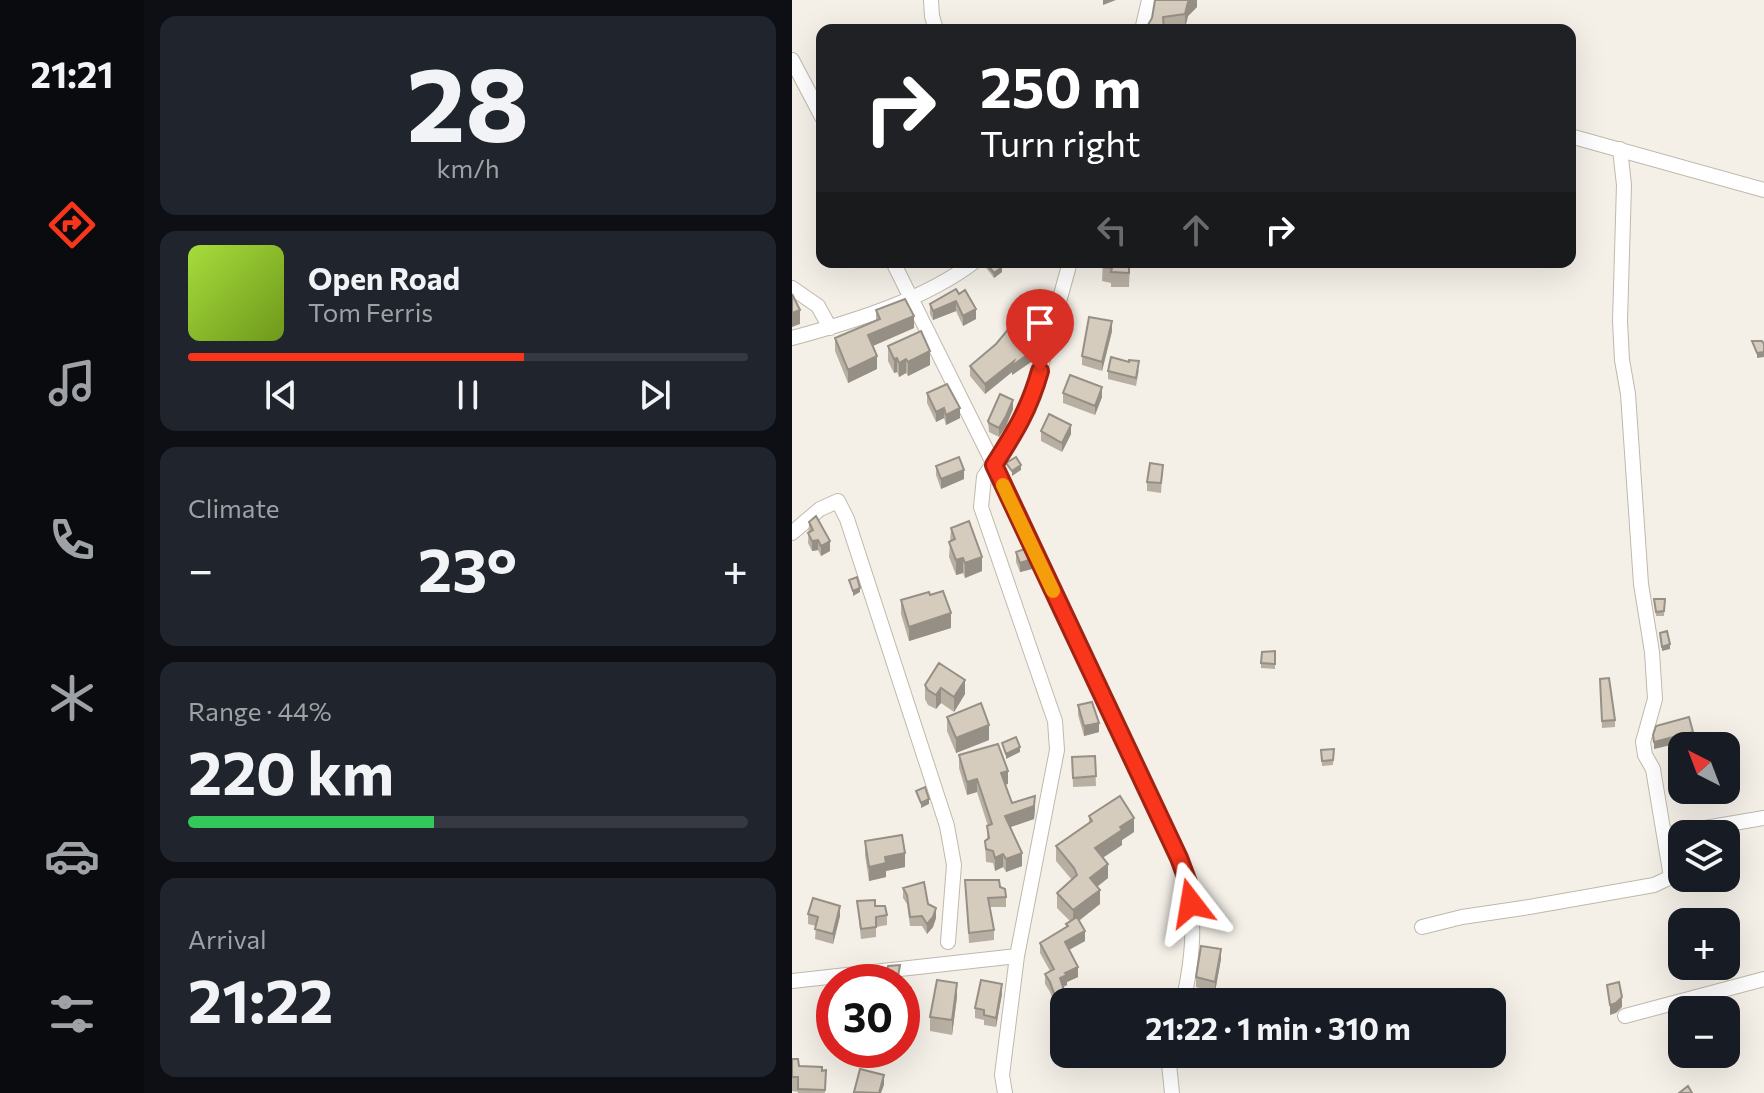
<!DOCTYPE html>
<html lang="en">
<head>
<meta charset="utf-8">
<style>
  :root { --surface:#171b24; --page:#20242c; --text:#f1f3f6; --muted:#9ea1a6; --line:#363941; --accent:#f9361b }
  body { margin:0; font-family:Commissioner,sans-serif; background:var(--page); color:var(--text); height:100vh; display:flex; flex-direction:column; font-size:30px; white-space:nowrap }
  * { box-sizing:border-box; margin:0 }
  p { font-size:26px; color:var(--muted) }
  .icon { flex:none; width:44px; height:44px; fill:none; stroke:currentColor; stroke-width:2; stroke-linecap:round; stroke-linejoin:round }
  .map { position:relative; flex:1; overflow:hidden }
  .sheet { display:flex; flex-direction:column; gap:16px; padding:16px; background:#0d0f14; width:648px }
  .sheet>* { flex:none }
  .hud { position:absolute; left:24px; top:24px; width:760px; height:244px; border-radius:16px; box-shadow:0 8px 32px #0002; background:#202124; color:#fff; overflow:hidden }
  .needle { width:52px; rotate:318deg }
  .fabs { position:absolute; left:876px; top:732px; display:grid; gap:16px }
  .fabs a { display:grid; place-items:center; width:72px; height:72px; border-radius:16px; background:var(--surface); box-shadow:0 8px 32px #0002; font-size:40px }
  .speed { position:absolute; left:24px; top:964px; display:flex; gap:16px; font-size:40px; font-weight:700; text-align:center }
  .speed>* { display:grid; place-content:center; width:104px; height:104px; border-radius:50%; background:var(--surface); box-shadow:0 8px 32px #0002; line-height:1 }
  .speed .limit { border:12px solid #d22; background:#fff; color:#111 }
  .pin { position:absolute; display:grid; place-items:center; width:68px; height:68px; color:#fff; margin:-82px -34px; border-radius:50% 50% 50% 0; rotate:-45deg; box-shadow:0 0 8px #0007 }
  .pin .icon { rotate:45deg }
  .me { position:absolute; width:88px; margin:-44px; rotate:346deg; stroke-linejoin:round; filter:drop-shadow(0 0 6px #0008) }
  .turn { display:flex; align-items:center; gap:28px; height:168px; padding:0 32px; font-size:36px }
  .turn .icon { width:104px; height:104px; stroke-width:2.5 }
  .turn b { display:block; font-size:56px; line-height:68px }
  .lanes { display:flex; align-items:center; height:76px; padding:0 32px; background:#0003; justify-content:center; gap:40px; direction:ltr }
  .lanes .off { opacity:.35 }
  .big { font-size:60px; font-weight:700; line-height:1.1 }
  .sheet .card { flex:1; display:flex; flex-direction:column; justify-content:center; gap:12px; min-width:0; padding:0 28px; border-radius:16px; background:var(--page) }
  .sheet .dial { align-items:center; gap:0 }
  .dial b { font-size:104px; line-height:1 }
  .song { display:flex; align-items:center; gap:24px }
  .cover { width:96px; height:96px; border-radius:12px; background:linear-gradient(135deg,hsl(80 70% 55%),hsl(80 70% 35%)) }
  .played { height:8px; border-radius:4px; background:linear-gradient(90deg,var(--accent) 60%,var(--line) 60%) }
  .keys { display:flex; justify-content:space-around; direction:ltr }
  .heat { display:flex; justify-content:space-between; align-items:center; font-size:44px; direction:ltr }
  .charge { height:12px; border-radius:6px; background:linear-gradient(90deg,#34c759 44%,var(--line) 0) }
  .trip { position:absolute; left:258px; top:988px; width:456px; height:80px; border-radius:16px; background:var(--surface); box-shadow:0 8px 32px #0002; font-weight:700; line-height:80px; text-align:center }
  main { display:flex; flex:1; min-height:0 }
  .menu { display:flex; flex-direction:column; width:144px; justify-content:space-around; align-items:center; background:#090b0e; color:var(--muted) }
  .menu .icon { width:56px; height:56px }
  .menu .current { color:var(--accent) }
  .menu b { font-size:36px; color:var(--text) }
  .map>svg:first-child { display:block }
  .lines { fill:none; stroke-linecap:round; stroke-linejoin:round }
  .minor-casing { stroke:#c0b8ab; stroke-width:16 }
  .minor { stroke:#fff; stroke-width:14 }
  .wall { fill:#b8afa3 }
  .shaded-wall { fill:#968f85 }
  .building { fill:#d6ccbe; stroke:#968f85; stroke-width:2 }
  .route-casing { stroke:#a22312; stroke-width:20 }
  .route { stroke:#f9361b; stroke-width:14 }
  .slow { stroke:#f59e0b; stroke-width:14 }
</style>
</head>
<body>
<main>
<nav class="menu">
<b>21:21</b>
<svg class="icon current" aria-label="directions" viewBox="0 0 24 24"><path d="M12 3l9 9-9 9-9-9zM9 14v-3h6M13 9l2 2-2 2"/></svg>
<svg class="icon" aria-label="music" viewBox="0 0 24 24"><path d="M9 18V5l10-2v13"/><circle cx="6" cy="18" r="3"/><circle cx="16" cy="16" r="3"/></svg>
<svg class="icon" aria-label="phone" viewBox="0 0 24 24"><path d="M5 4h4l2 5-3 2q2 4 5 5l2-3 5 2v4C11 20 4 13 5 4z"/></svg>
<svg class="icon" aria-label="climate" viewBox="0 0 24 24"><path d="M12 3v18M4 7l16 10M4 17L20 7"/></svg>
<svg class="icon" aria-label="car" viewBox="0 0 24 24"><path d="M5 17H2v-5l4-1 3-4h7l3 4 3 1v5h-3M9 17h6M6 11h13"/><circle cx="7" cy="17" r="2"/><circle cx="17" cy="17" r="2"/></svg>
<svg class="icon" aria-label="filters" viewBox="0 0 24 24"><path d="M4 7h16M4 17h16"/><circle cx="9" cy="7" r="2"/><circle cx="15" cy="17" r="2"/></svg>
</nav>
<section class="sheet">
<div class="card dial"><b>28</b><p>km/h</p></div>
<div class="card">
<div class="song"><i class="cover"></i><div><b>Open Road</b><p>Tom Ferris</p></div></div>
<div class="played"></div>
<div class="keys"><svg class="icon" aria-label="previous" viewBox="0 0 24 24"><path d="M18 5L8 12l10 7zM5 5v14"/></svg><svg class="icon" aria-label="pause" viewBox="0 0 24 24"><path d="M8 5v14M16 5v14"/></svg><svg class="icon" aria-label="next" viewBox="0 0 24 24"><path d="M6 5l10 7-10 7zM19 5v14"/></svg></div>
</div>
<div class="card"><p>Climate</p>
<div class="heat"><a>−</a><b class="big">23°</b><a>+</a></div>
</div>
<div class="card"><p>Range · 44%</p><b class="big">220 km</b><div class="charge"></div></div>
<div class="card"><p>Arrival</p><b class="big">21:22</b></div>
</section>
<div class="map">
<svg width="972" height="1093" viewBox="0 0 972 1093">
  <rect width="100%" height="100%" fill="#f4f0e8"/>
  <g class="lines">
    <g class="minor-casing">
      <path id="minor" d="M139 0 140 16 144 30
        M350 30 357 0
        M0 60 30 117
        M778 136 972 190
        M828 149 832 185 828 321 830 360 836 394 849 584 860 652 863 699 851 742 853 755 861 769 872 835 972 818
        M101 262 202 465 387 858C405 910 403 949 391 1002
        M0 288 26 306 38 328
        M0 338C60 322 132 300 182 262
        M0 533 28 509 46 501 55 519 155 826 162 865 156 942
        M630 927 670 917 731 908 862 885 879 877 872 835
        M0 981 225 956
        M833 1016 972 979
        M379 1054 377 1064 380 1093
        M213 1093 210 1075 225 956 265 750 263 721 189 507 192 477 229 422 242 392 278 262"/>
    </g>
    <use href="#minor" class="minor"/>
  </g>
  <path class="wall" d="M405 0V7L396 16 393 28 379 30H353L360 18Z
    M192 262H206L210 272 202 278 192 265Z
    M311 262H338L337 287H319V283L310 281Z
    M164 289 184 319 171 326 164 311 141 320 138 314V304Z
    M84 310 122 328 81 346 85 369 56 383 43 351V338L84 320Z
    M254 311 246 340 228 333V323Z
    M320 331 310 371 290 365V356Z
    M96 346 138 365 116 376 114 373 107 377 105 372 102 373 96 361Z
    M239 362 220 375V372L193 394 178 376V366Z
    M347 370 344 386 316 379V371Z
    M135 393 168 418 154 425 152 418 144 422 135 403Z
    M271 393 310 397 303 415 271 403Z
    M221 409 214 426 207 437 197 432 196 421Z
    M249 431 279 434 270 452 249 441Z
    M371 465 369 493 355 491V482Z
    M144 466 172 479 149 489 144 475Z
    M17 522 38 551 29 556 26 550 20 551 16 543Z
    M159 528 190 571 173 578 171 573 164 575 157 557Z
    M224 552 240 569 228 572 224 562Z
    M138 595 159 628 117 641 109 614V600Z
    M862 599H873L872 616H864Z
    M483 651V669L469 668V663Z
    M133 685 173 694 162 712 149 703 144 709 136 705 133 699Z
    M808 687 823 720V727L810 728Z
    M286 705 307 732 292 736 286 715Z
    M155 717 197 740 164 753 155 731Z
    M542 749 541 765 530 766 529 750Z
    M167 755 216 784H213L220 803 243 809 242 819 218 827 230 866 214 872 211 867 203 871 201 863 194 862 193 841 195 840 196 826 185 792 175 795 167 768Z
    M303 756 304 786 281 787 280 757Z
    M297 816 342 832 330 840V845L310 858 316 878 305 887 308 904 287 921 293 941 277 950 286 977 275 982V985L271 987 270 1026 258 992 253 984V974L258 971 248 953V943L274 927V924L278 921 265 908V893L280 880 264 861V846L297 823Z
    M73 841 113 867 94 871V877L77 881 73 855Z
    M173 880 208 887 214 897V907H198L202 930V940L177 943Z
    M111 888 136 904 144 918 141 927 135 934 130 926H118L115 904 111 898Z
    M65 901 83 906 95 915V925L84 927V937L69 939Z
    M16 914 48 916 41 944 23 939 24 926 16 924Z
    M429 959 423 992 404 987V977Z
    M110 987 120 1002 126 1021 116 1040 110 1039Z
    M210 994 204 1027 192 1025V1020L183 1018V1008Z
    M165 997 160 1035 138 1031V1017Z
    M52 1050H67L65 1057 52 1054Z
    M0 1059 7 1066 34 1070 33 1093H6V1092L0 1091Z"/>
  <path class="shaded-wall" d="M311 0H324L311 5Z
    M398 0H405V7L396 16 393 28V14L396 2Z
    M210 267V272L202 278V273Z
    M164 301V311L141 320V311Z
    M254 302V311L246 340V330Z
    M184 309V319L171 326V316Z
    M8 310V324L0 327V313Z
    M122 316V328L76 348V335Z
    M320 321V331L310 371V362Z
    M138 351V365L116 376V362Z
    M239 352V362L220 375V372L193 394V384L222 361Z
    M972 352V357L965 358V353Z
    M85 356V369L56 383V370Z
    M105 358V372L102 373V359Z
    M114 359V373L107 377V363Z
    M310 387V397L303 415V406Z
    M221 400V409L214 426 207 437V428Z
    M152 408V418L144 422V412Z
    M168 408V418L154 425V415Z
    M279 425V434L270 452V443Z
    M229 465V470L220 476V471Z
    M172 470V479L149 489V479Z
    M26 540V550L20 551V541Z
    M38 541V551L29 556V546Z
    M190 557V571L173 578V563Z
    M171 558V573L164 575V560Z
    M240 559V569L228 572V563Z
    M68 588V592L61 596V591Z
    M159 613V628L117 641V627Z
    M878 644V649L870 651V647Z
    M173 680V694L162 712V697Z
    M149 688V703L144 709V695Z
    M307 723V732L292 736V726Z
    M197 725V740L164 753V738Z
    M901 732V740L862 749V742Z
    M228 747V752L214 759V754Z
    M216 771V784L209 786V773Z
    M185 779V792L175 795V782Z
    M243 796V809L242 819 213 829V816Z
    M137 799V804L129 808V803Z
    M342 818V832L330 840V845L303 863V848L328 827Z
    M113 853V867L94 871V877L77 881V867L93 857Z
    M230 853V866L214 872V859Z
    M211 854V867L203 871V858Z
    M316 864V878L298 892V878Z
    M308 890V904L281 925V910Z
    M48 906V916L41 944V934Z
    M144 908V918L141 927 135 934V924Z
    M293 931V941L273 952V942Z
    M429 949V959L423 992V982Z
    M286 967V977L275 982V985L268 988V978L273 973Z
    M165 983V997L160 1035V1020Z
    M210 984V994L204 1027V1018Z
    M830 997V1007L824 1013 818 1015V1005Z
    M126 1007V1021L116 1040V1025Z
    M272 1015V1025L270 1026V1016Z
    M92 1075V1085L89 1093H87Z"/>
  <path class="building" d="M363 0H398L396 2 393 14 371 17 372 30H353L360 18Z
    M193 262H206L210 267 202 273Z
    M311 262H337V273L319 272 320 268 310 267Z
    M164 289 167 294 173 290 184 309 171 316 164 301 141 311 138 304Z
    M0 294 8 310 0 313Z
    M236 295 254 302 246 330 228 323Z
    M113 299 122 316 76 335 85 356 56 370 43 338 88 319 84 310Z
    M297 317 320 321 310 362 290 356Z
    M219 326 239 352 220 366 222 361 193 384 178 366 204 344Z
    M129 331 138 351 116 362 114 359 107 363 105 358 102 359 96 346Z
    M960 341H970L972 344V352L965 353Z
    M319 357 337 362V360L347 361 344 378 316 371Z
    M278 375 310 387 303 406 271 393Z
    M155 384 168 408 154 415 152 408 144 412 135 393Z
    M208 394 221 400 214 416 207 428 197 423 196 421Z
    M257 414 279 425 270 443 249 431Z
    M167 457 172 470 149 479 144 466Z
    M224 457 229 465 220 471 214 463Z
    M358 463 371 465 369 483 355 482Z
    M24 516 38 541 29 546 26 540 20 541 16 533 21 530 17 522Z
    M177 521 190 557 173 563 171 558 164 560 157 542 163 539 159 528Z
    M235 548 240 559 228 563 224 552Z
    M65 577 68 588 61 591 57 580Z
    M151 591 159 613 117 627 109 600 137 592 138 595Z
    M862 599H873L872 611 864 612Z
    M875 631 878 644 870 647 868 633Z
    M483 651V664L469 663 470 652Z
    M147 663 173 680 162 697 149 688 144 695 136 690 133 685Z
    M817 678 823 720 810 721 808 679Z
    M300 702 307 723 292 726 286 705Z
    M189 703 197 725 164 738 155 717Z
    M897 717 901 732 862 742 861 735 864 726Z
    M224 737 228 747 214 754 210 743Z
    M206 744 216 771 209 773 220 803 243 796 242 806 213 816 230 853 214 859 211 854 203 858 201 851 194 849 193 841 197 838 195 826 200 824 185 779 175 782 167 755Z
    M542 749 541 760 530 761 529 750Z
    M303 756 304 776 281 778 280 757Z
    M133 787 137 799 129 803 124 791Z
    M328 796 342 818 328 827 330 830 303 848 316 864 298 878 308 890 281 910 265 893 285 875 282 868 264 846 300 821 297 816Z
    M110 835 113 853 93 857 94 863 77 867 73 841Z
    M173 880H207L208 887 213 889 214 897 196 898 202 930 177 933Z
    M132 882 136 904 144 908 141 917 135 924 130 916 118 917 115 895 111 888Z
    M21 898 48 906 41 934 23 929 26 917 16 914Z
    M83 900V906H93L95 915 84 917V927L69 929 65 901Z
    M285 917 293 931 273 942 286 967 273 973 275 975 268 978 276 1002H272V1015L270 1016 258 982 253 974 262 969 248 943 276 926 274 924Z
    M409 946 429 949 423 982 404 977Z
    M108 965 105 982H92L96 966Z
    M145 980 165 983 160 1020 138 1017Z
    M189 980 210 984 204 1018 192 1015V1010L183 1008Z
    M827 982 830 997 824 1003 818 1005 815 985Z
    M110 987 119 988 120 1002 126 1007 116 1025 110 1024Z
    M0 1059H6L7 1066 30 1067V1071L34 1070 33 1090 6 1089V1077H0Z
    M68 1069 92 1075 87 1093 62 1092Z
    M896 1086 900 1093H887Z"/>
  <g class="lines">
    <g class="route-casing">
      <path id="route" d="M248 371C237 410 223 432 202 465L387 858 397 885 399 903"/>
    </g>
    <use href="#route" class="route"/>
    <path class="slow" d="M211 485 261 591"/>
  </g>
</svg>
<div class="fabs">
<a><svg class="needle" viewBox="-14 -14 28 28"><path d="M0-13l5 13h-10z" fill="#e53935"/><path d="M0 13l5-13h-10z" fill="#9ea1a6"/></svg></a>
<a><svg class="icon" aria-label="layers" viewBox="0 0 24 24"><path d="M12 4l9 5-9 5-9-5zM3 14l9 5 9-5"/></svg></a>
<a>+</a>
<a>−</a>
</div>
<div class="speed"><div class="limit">30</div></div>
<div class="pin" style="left:248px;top:371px;background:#d93025"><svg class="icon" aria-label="arrive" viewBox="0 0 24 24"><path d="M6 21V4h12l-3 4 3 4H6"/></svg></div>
<svg class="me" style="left:399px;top:903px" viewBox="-20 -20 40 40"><path d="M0-17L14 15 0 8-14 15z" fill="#f9361b" stroke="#fff" stroke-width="4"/></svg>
<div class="trip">21:22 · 1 min · 310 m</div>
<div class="hud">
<div class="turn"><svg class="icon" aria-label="right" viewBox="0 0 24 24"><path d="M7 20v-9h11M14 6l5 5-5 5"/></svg><div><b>250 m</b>Turn right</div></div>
<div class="lanes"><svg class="icon off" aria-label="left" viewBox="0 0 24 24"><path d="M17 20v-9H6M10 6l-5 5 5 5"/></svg><svg class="icon off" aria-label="ahead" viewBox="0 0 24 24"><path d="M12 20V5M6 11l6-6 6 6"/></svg><svg class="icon" aria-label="right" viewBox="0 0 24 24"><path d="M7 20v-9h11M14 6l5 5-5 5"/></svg></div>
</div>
</div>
</main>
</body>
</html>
